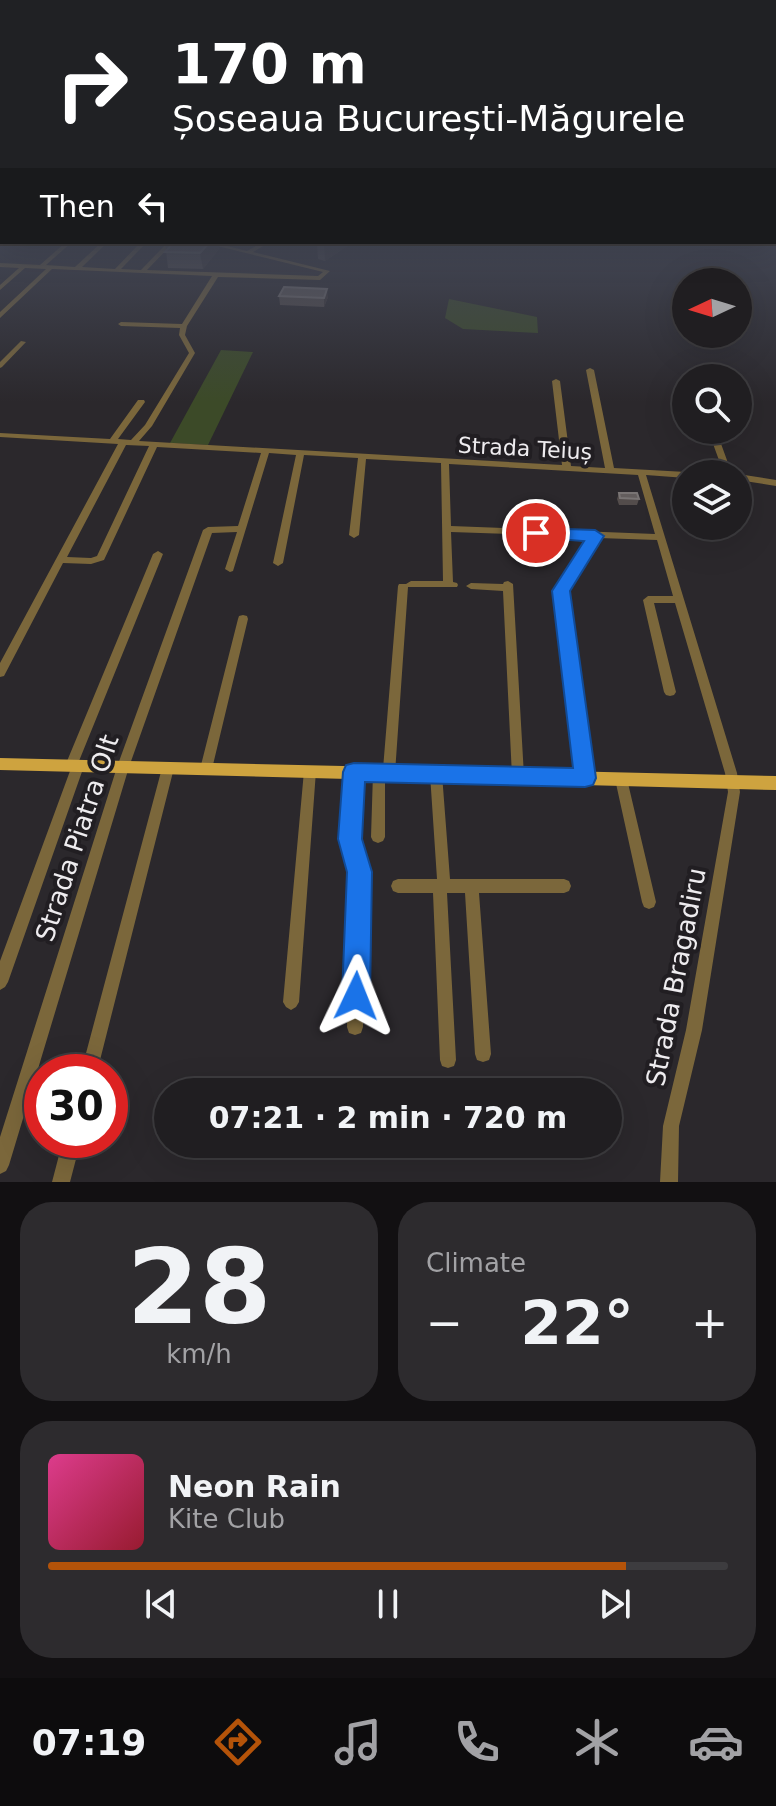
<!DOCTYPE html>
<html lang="en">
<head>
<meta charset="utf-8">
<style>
  :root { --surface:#201e21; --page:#2d2b2e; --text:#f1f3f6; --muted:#a2a2a5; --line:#3d3c3f; --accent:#b45309 }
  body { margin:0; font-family:"DejaVu Sans",sans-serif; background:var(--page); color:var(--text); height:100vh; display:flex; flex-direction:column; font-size:30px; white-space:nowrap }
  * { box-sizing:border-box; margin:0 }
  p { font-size:26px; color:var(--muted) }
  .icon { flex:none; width:44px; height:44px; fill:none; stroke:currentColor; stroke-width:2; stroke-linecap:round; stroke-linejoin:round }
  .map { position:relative; height:1182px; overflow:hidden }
  .side { display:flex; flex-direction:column; gap:20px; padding:20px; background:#121012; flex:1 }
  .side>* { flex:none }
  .guide { position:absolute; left:0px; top:0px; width:776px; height:244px; box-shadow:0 8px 32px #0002,0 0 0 2px var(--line); background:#202124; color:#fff; overflow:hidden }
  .needle { width:52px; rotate:266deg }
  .tools { position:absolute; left:672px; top:268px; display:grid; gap:16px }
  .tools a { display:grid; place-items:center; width:80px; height:80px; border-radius:50%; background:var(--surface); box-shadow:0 8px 32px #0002,0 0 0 2px var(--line); font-size:40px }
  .speed { position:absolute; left:24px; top:1054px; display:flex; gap:16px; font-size:40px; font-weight:700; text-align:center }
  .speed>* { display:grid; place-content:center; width:104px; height:104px; border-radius:50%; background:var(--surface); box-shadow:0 8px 32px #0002,0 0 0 2px var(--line); line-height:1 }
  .speed .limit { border:12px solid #d22; background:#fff; color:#111 }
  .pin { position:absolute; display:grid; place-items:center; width:68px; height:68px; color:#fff; margin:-34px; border:4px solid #fff; border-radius:50%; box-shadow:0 2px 8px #0007 }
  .me { position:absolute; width:88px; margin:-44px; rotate:2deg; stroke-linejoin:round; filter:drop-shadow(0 0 6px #0008) }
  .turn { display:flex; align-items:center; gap:28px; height:168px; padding:0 40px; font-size:36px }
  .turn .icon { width:104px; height:104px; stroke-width:2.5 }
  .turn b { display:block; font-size:56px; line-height:68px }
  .then { display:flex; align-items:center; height:76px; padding:0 40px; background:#0003; gap:16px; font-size:30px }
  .big { font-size:60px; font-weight:700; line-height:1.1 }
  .side .card { flex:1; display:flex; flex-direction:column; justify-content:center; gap:12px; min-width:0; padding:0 28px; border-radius:32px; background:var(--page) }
  .side .dial { align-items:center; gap:0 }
  .dial b { font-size:104px; line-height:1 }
  .song { display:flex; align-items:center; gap:24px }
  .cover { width:96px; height:96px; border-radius:12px; background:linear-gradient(135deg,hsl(330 70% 55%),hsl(350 70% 35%)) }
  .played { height:8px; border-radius:4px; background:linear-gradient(90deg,var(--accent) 85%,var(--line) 85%) }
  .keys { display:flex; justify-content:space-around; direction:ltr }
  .heat { display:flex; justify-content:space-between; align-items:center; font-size:44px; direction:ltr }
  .side .tiles { flex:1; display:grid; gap:20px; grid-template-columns:1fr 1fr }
  .card:last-child { grid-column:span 2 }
  .trip { position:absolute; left:154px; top:1078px; width:468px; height:80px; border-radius:40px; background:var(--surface); box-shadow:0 8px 32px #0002,0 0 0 2px var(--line); font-weight:700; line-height:80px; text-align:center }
  .tabs { display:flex; height:128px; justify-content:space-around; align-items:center; background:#0d0c0d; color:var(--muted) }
  .tabs .icon { width:56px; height:56px }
  .tabs .on { color:var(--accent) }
  .tabs b { font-size:36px; color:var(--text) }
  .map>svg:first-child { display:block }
  .green { fill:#3c4a28 }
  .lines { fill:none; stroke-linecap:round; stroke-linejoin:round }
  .minor { fill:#7b673b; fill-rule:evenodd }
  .major { fill:#cea33f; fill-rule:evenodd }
  .wall { fill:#534c4b }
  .shaded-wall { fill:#3c3637 }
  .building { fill:#635d5d; stroke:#797474; stroke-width:2 }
  .route { fill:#1a73e8; stroke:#114b97; stroke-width:2 }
  .labels { text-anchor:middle; stroke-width:8; stroke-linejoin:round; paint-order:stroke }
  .street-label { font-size:22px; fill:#eeecef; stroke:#211e22 }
  .near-street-label { font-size:26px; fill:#eeecef; stroke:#211e22 }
</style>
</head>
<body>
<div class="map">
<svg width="776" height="1182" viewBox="0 0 776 1182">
  <rect width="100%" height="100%" fill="#2b282c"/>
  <path class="green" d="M449 299 537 317 538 333 463 329 445 318Z
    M221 350 253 352 208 445 170 443Z"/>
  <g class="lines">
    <path class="minor" d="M66 242H72L46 265 75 267 102 242H108L82 267 115 269 141 242H147L121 269 141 270 168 242H174L147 270 318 276 323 272 201 242H211L247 251 263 242H270L253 252 330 271 320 280 218 277 187 326 185 335 195 353 152 426 139 441 562 465 552 381 556 379 560 381 571 466 605 468 586 370 590 368 594 370 614 468 686 472 690 474H686V478L646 475 737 773 740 792 702 1030 679 1126 678 1182H660L663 1126 686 1030 728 792 725 773 675 603H654L676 692 674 695 670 696 666 695 664 692 643 600 648 596H673L657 540 599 538 566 591 591 778 589 782 585 783 581 782 579 778 556 591 590 537 451 532 453 582 457 583 458 585 457 587H408L395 773 393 777 389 778 385 777V837L383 841 378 843 373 841 371 837 373 773 375 769 379 768 383 769 398 586 399 584H406L411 581H443L441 463 366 459 359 535 354 538 349 535 358 458 304 455 283 563 278 566 273 563 296 455 269 453 233 571 230 572 225 569 237 532 212 533 129 767 9 1165 6 1171 0 1174V1137L117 767 203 530 208 527 238 526 261 453 157 447 104 560 91 564 63 563 4 676 0 677V663L118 444 0 437V433L110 439 138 400H144L145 402 118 439 131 440 145 425 189 353 179 335 180 328 121 326 118 324 121 322 182 324 212 276 52 269 0 318V312L46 269 25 268 0 290V285L19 268 0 267V263L40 265ZM126 445 149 446 97 556 91 558 67 557ZM449 464 638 475 655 534 451 526Z
      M21 341 26 342 2 367 0 368V362Z
      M689 372H695L697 378H689Z
      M708 430H716L732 474H724Z
      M738 474 776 480V486L738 480Z
      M158 551 163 554 79 761 82 762 84 766 8 982 5 987 0 990V961L70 771 67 770 65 766 153 554Z
      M508 581 513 584 524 776 522 780 518 781 514 780 512 776 503 591 471 589 466 586 471 583 503 584 504 582Z
      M243 615 247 616 248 619 212 769 210 773 206 774 202 773 200 769 238 619 239 616Z
      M168 763 172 764 174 768 97 1072H81L162 768 164 764Z
      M310 766 314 767 316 771 299 1002 296 1007 291 1010 286 1007 283 1002 304 771 306 767Z
      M354 767 358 768 360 772 357 839 366 872 363 1027 361 1033 355 1035 349 1033 347 1027 352 872 343 839 348 772 350 768Z
      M436 769 440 770 442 774 450 879H564L569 881 571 886 569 891 564 893H479L491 1054 489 1060 483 1062 477 1060 475 1054 465 893H447L456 1060 454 1066 448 1068 442 1066 440 1060 433 893H398L393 891 391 886 393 881 398 879H437L430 774 432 770Z
      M621 774 625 775 627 779 656 902 654 907 649 909 644 907 642 902 615 779 617 775Z
      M63 1140H81L70 1182H52Z"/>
    <path class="major" d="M0 758 776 776V790L0 770Z"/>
  </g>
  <path class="wall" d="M165 242H218L219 249 203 269 168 268Z
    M317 242H350V244L325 261 318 259Z
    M279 296 328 297 324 307 280 305Z
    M619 493 639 499 637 505H619L617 499Z"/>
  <path class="shaded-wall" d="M210 242H218L219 249 203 269 200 253Z
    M324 242H350V244L325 261Z
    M327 289 328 297 324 307V298Z"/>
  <path class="building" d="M174 242H210L200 253 165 252Z
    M284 287 327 289 324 298 279 296Z
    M619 493H637L639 499 620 498Z"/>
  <linearGradient id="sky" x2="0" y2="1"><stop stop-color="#181618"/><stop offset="0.59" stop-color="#444856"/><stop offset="1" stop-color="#444856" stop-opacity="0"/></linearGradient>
  <rect width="776" height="402" fill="url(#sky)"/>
  <path class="route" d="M536 528 595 530 604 536 570 591 596 778 593 785 585 787 365 782 362 839 372 872 370 996 366 1006 356 1010 346 1006 342 996 347 872 338 839 343 772 346 765 354 763 573 768 552 591 584 541 530 537 528 533Z"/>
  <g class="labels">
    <g class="street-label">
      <text transform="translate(525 448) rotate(3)" y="8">Strada Teiuș</text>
    </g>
    <g class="near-street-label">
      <text transform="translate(77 838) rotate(-72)" y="9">Strada Piatra Olt</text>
      <text transform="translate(676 977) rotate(-79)" y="9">Strada Bragadiru</text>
    </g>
  </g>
</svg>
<div class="tools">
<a><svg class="needle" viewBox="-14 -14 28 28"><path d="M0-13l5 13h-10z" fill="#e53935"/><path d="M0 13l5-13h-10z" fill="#a2a2a5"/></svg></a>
<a><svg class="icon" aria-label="search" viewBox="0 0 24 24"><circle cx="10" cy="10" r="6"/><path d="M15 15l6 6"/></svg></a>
<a><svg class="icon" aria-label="layers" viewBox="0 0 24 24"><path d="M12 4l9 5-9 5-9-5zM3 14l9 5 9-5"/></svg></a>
</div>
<div class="speed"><div class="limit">30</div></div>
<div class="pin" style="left:536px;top:533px;background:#d93025"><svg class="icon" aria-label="arrive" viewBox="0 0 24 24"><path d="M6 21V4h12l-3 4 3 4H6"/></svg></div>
<svg class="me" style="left:356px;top:996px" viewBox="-20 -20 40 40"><path d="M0-17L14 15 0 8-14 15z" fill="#1a73e8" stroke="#fff" stroke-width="4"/></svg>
<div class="trip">07:21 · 2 min · 720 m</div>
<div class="guide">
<div class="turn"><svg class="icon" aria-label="right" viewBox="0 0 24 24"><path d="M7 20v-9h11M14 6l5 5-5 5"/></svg><div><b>170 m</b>Șoseaua București-Măgurele</div></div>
<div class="then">Then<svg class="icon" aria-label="left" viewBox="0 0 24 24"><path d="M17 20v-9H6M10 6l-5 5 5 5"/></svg></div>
</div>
</div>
<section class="side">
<div class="tiles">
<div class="card dial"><b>28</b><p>km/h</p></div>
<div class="card"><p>Climate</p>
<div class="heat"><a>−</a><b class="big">22°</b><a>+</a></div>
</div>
<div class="card">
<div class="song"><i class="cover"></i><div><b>Neon Rain</b><p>Kite Club</p></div></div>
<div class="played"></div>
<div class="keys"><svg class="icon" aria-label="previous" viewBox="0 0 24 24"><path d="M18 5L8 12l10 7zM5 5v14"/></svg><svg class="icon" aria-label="pause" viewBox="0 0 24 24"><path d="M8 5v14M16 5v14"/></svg><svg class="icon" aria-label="next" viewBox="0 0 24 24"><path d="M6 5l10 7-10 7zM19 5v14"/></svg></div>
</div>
</div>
</section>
<nav class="tabs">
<b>07:19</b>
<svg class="icon on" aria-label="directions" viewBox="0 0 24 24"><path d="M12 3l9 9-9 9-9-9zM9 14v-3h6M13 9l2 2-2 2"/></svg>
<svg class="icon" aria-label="music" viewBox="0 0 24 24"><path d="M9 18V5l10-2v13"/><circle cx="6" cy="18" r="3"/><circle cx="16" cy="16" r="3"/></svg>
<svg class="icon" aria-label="phone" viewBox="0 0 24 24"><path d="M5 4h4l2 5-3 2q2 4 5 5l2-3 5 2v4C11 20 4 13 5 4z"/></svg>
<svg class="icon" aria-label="climate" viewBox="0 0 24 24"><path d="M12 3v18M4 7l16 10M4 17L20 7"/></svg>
<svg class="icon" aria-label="car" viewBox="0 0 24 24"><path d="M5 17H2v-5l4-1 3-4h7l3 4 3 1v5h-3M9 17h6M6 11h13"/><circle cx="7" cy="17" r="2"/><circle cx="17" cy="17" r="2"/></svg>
</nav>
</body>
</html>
